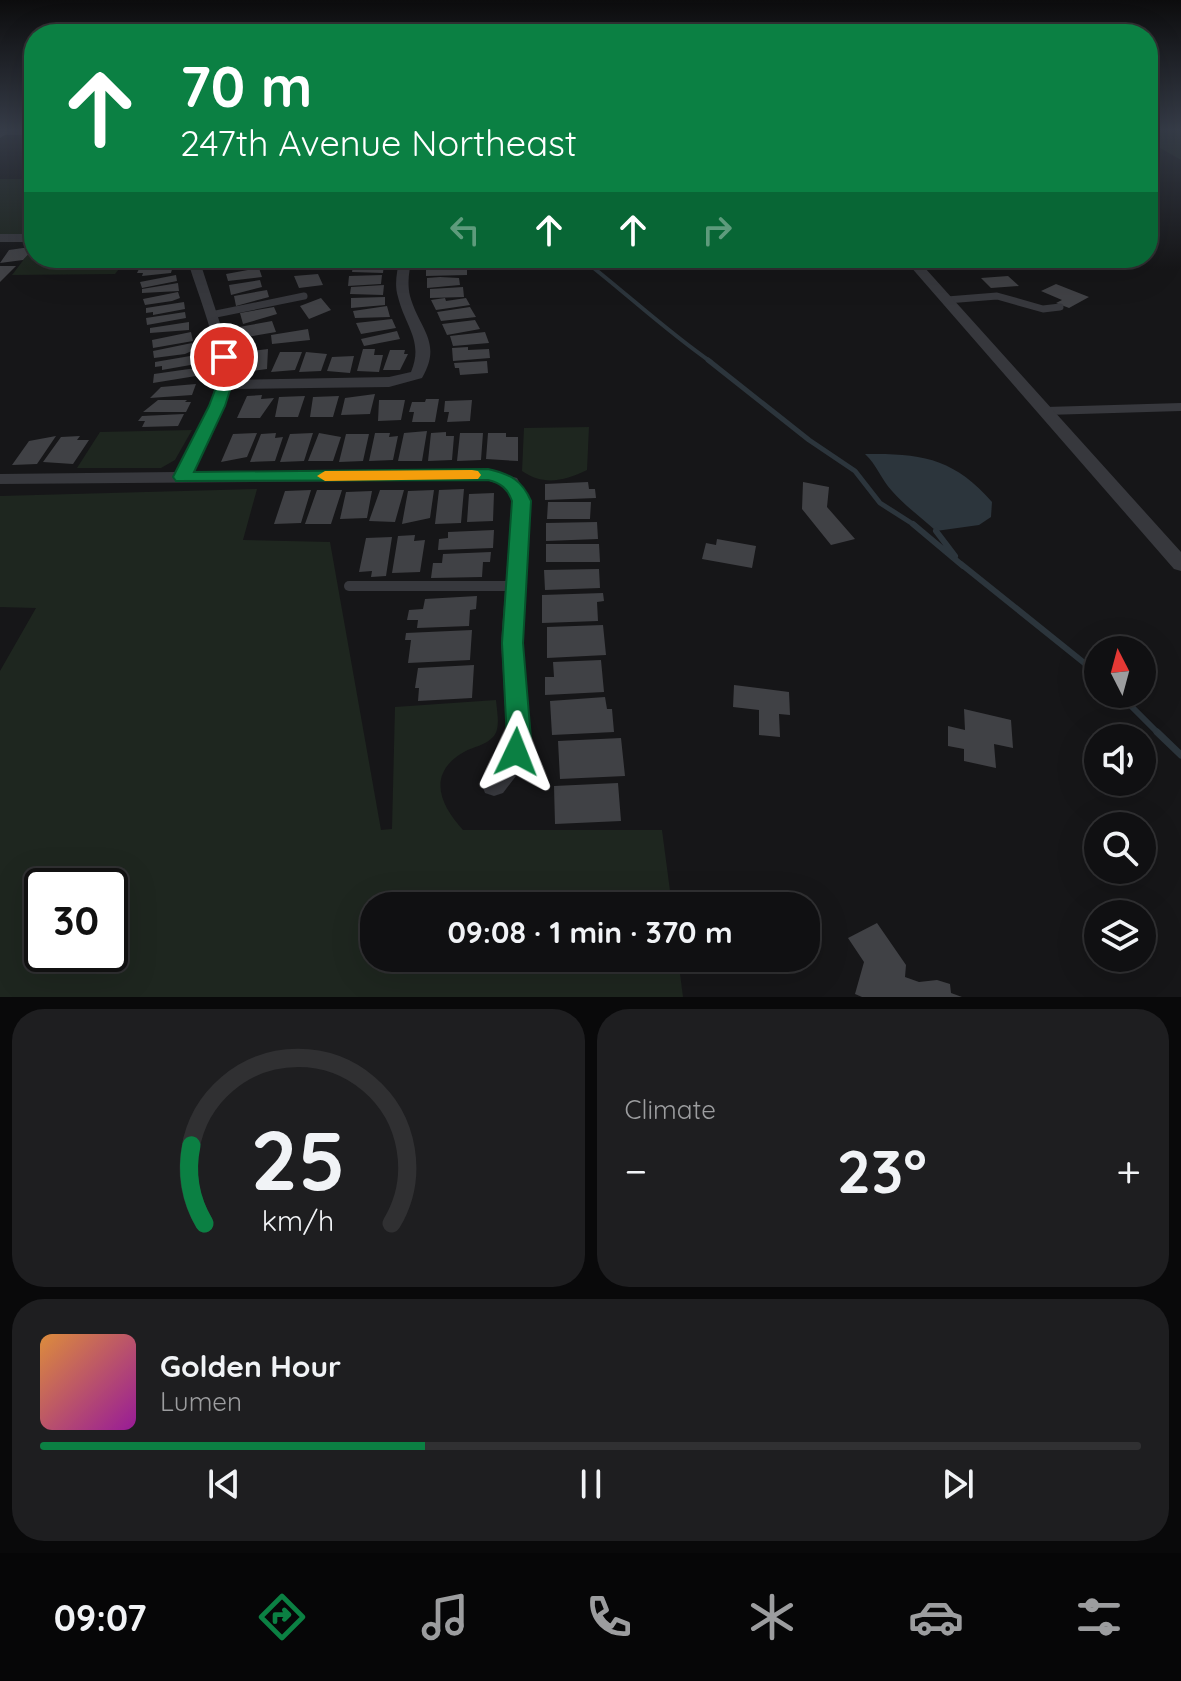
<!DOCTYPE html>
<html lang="en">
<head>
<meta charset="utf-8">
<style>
  :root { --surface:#101012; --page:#1e1e20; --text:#f1f3f6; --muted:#9c9d9f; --line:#303032; --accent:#0b8043 }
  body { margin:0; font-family:Quicksand,sans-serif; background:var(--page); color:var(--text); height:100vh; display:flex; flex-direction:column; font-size:30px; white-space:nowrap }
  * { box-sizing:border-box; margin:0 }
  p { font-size:26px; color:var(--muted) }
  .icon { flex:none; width:44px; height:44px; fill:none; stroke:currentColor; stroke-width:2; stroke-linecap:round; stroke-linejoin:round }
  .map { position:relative; height:997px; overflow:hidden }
  .side { display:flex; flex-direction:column; gap:12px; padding:12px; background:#09090a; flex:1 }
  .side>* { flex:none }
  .hud { position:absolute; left:24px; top:24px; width:1134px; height:244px; border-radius:32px; box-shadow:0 8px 32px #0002,0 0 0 2px var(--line); background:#0b8043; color:#fff; overflow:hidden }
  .needle { width:52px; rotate:354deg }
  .tools { position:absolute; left:1084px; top:636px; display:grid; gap:16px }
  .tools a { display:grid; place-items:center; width:72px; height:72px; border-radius:50%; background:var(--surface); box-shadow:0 8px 32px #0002,0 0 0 2px var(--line); font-size:40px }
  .speed { position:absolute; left:24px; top:868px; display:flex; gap:16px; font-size:40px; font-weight:700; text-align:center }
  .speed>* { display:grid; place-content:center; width:104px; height:104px; border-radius:50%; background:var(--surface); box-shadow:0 8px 32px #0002,0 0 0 2px var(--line); line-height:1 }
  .speed .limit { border:4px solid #111; border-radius:12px; background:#fff; color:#111 }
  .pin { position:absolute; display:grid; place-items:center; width:68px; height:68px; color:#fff; margin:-34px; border:4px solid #fff; border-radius:50%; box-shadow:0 2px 8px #0007 }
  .me { position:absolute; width:88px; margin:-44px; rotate:2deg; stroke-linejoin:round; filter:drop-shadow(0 0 6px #0008) }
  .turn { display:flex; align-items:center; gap:28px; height:168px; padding:0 24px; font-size:36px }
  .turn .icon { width:104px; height:104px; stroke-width:2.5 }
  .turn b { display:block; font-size:56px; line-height:68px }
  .lanes { display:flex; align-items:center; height:76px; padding:0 24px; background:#0003; justify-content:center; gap:40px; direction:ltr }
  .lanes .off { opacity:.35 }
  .big { font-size:60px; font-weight:700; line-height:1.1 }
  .side .widget { flex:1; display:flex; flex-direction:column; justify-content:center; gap:12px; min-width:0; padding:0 28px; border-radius:32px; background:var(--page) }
  .side .dial { align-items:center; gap:0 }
  .dial svg { height:208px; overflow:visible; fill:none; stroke:var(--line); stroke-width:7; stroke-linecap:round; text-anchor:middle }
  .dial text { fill:var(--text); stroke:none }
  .song { display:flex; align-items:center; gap:24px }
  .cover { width:96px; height:96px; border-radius:12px; background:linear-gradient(135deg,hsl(30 70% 55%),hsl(300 70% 35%)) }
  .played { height:8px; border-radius:4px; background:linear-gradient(90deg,var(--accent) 35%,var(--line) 35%) }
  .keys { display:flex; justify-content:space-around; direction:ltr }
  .heat { display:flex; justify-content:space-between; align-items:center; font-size:44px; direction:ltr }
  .side .tiles { flex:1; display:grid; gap:12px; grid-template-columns:1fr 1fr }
  .widget:last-child { grid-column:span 2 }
  .trip { position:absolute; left:360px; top:892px; width:460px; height:80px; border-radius:32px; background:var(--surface); box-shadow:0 8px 32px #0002,0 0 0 2px var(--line); font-weight:700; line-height:80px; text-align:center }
  .tab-bar { display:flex; height:128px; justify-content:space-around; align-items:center; background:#060607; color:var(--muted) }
  .tab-bar .icon { width:56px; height:56px }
  .tab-bar .current { color:var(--accent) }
  .tab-bar b { font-size:36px; color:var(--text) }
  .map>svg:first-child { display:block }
  .green { fill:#1e261f; fill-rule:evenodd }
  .water { fill:#2c353c }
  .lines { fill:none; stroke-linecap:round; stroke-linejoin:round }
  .stream-far3 { stroke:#2c353c; stroke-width:4 }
  .stream-far2 { stroke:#2c353c; stroke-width:5 }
  .stream-far1 { stroke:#2c353c; stroke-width:6 }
  .stream { stroke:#2c353c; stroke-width:7 }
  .building { fill:#404145 }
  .lane-far2 { stroke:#37383d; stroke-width:7 }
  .lane-far1 { stroke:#37383d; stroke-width:8 }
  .lane { stroke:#37383d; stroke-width:10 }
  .street { fill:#37383d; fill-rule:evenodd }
  .secondary { fill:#45474d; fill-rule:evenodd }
  .route { fill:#0b8043; stroke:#07532c; stroke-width:2 }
  .slow { fill:#f59e0b }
</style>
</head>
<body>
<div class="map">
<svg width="1181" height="997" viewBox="0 0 1181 997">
  <rect width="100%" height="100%" fill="#161618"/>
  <path class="green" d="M1148 130H1181V160L1148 141Z
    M0 179H34V234H0Z
    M34 246V258H160L127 259 115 274 12 275Z
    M589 427 587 470C564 481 544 486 522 471L524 428Z
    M192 430 175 460 161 468H77L100 432Z
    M257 489 243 540 330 542 381 830 392 829 395 707 496 700C497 712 501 729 493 737 485 746 474 746 464 752 427 773 439 804 463 830H662L672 906H374V958H678L683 997H0V671L36 608 0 607V496ZM110 886V954H42V886Z"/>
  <path class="water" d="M865 454C921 453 954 458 992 502L991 517 979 525 936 531C922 518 905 506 892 491 881 479 877 465 865 454Z"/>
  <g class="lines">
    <path class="stream-far3" d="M581 258C625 292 665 330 711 362"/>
    <path class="stream-far2" d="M708 360 809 440 855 471 880 503 916 526"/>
    <path class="stream-far1" d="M913 524 963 566
      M936 531 955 556
      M961 564 1098 674
      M1119 694 1159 734"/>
    <path class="stream" d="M1157 732 1181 755"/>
  </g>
  <path class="building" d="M23 248H34L23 260 0 263 9 250Z
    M166 258 175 259 174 264 141 268 142 262Z
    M447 258H459V265L427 266 428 259Z
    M384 264 383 273 352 272 353 266Z
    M0 266H16L0 282Z
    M173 266 171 273 142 276 143 273H137L139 269Z
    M467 266V275L426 276V268Z
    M259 268 262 277 228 281 226 274Z
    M318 274 323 285 299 288 294 276Z
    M176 275 177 281 142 288 140 282Z
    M382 275 381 284 348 286 349 276Z
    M1008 276 1019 286 991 288 981 278Z
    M440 277 459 278 460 285 427 288V278Z
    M260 280 262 287 231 295 229 285Z
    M178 283 179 291 142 293V289Z
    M1056 284 1089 297 1069 308 1056 303 1062 300 1041 291Z
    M384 285 383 295 350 294 351 287Z
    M463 287 464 297 430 298V289Z
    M267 290 269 297 236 306 234 296Z
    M178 292 180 298 172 301 145 305 143 299Z
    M385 297V305L351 308V298Z
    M321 298 331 310 309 319 300 306Z
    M445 298 446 301 466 298 470 305 436 310 431 300Z
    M184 302 185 309 153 315V312L146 313V308Z
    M387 306 390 317 355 318 353 311Z
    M274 307 277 314 243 324 240 313Z
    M470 307 476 317 441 321 437 312Z
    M185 312 186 318 147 325 146 318Z
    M392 319 396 328 361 334 356 323Z
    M475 320 480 329 447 335 442 324Z
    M272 321 276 332 247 337 246 332 241 333 239 327Z
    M189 322V330L150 333V328Z
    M308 329 310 340 272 344 271 335Z
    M397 331 400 339 364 346 361 339Z
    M191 332 193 341 153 348 152 340Z
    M485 332 489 343 453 346 450 336Z
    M192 343 194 350 185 354 154 358 153 351Z
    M468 347V350L489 349 490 358 453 361 452 348Z
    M268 349 267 369 251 371V364L247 365V357L252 356V351Z
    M363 349H375L374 355H383L379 372 357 371Z
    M390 350H405L404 354H408L400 370H383Z
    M280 352H302L295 370 271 372Z
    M306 352 327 354 321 371 299 372Z
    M196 355V364L162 370V366L155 367V362Z
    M354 356 350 373 327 371 332 357Z
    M487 361 488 373 460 375 459 368H455L454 363Z
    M196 368V376L153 383 154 374Z
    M196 384 192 395 150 398 161 387Z
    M375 394 370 414 341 415 345 398Z
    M262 395 261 399 274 398 260 418H237L247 396Z
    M305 396 298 417H275L279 397Z
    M339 396 333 417H310L313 397Z
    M426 399H439L435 422H412L414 412H409L412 402H425Z
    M158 400H187L185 402H191L186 412H143Z
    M379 400H405L401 420 378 421Z
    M472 400 470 421 447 422 449 412H444L445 401Z
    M184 414 178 426 142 427 145 421H138L142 416Z
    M427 431 422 461H398L404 433Z
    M446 432V436H454L452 460 428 461 431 433Z
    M257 433 247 457 221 462 233 434Z
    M276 433 275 438 283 437 275 461 250 462 261 434Z
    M313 433 304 461 280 462 290 434Z
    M319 433 341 437 333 461H308Z
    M375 433H390L389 437 398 436 393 460 369 461Z
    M460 433H483L481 460 457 461Z
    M488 433H506V437H518V461L486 459Z
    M346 434H369L363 461 339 462Z
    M56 436 37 464 12 465 29 441Z
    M80 436 77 440H89L73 464 43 462 61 437Z
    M588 482 589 489H595L596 498 545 500V484Z
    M803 482 829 487 827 507 855 539 831 545 802 509Z
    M464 489 461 523 435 524 439 490Z
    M311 490 301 523 274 524 285 491Z
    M317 490H342L331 524H305Z
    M380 490H404L395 522 369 521Z
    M434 490 430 518 402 524 408 491Z
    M372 491 367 518 340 519 346 492Z
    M494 493 493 521 467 522 469 494Z
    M548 502H591L590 519H547Z
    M597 522 598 539 546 541V523Z
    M494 530 493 548 438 550 439 539 448 538V532Z
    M415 535 414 541 425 540 420 572 392 573 398 536Z
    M392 537 386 576 371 577 372 571 359 572 366 538Z
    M717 539 756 546 752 568 702 559 706 543 716 545Z
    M546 544H599L600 562H546Z
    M491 552 490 562H483L482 577 431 578 433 563H442L443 554Z
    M599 569 600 588 545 590 544 570Z
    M603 593 604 601 597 602 598 621 542 623V595Z
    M477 596 476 609 470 610 469 626 417 628 418 620H407L409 610 423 609 425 599Z
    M603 625 606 655 547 658V627Z
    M472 630 470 660 408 663 411 640H405L406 633Z
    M601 660 604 692 545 695V677H554L553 662Z
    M474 665 472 698 418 701 419 688H415L418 668Z
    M734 685 789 692 790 715 779 714 780 737 759 735V710L733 707Z
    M605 697 607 709H612L614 732 552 735 550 701Z
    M964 709 1011 720 1013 748 994 744 996 768 964 761V749L948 746V726L965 730Z
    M621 738 625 776 560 779 558 741Z
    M618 783 621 821 555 824 554 786Z
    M877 923 906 965 905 977 919 982 937 980 950 984 951 993 962 997H862L855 994 864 962 848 938Z"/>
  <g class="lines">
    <path class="lane-far2" d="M947 300 997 296 1043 309 1060 307
      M211 315 304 296"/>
    <path class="lane-far1" d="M1046 411 1181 407"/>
    <path class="lane" d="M349 586H515"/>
    <path class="street" d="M0 130H34V135H2Z
      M0 234H34V242H0Z
      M191 258H203L201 265 231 357 230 380 389 377 411 372C424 341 405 326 398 297 394 284 397 271 400 258H412C409 271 407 283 410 296 419 329 443 342 422 378L389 387 228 389 219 419 193 472 488 470 517 478 530 501 523 643 531 739 516 776 503 793 494 796 485 793 482 785 497 763 507 739 501 643 512 501 504 486 487 480 0 484V474L176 472C193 439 223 395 216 355 211 325 198 294 189 265Z
      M903 258H916L1181 552V571L1174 569Z"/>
    <path class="secondary" d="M0 130H12L0 138Z"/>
  </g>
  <linearGradient id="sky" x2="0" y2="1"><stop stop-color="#0c0c0d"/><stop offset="0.48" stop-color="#363c48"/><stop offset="1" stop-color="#363c48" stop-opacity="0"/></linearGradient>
  <rect width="1181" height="269" fill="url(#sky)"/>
  <path class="route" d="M224 353 232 357 230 390 225 406 194 472 488 469C510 474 522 480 531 501L523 643 531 739 524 760 516 763 507 760 503 752 507 739 502 643 512 501C508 489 501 483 488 480L176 481 173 477 209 406 215 390 217 357Z"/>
  <path class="slow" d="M472 470 478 471 481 475 478 479 325 481 317 476 325 471Z"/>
</svg>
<div class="tools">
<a><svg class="needle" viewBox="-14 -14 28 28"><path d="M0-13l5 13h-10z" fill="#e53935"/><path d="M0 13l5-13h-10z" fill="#9c9d9f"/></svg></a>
<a><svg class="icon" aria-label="sound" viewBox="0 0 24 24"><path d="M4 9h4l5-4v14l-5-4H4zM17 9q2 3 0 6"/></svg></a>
<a><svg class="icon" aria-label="search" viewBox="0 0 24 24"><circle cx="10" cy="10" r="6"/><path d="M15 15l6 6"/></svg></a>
<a><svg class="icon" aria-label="layers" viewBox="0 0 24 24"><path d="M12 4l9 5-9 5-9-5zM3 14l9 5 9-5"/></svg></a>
</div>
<div class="speed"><div class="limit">30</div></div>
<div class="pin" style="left:224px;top:357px;background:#d93025"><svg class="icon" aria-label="arrive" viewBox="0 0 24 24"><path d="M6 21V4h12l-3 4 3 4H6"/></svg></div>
<svg class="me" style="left:516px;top:752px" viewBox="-20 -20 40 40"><path d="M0-17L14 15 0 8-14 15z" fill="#0b8043" stroke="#fff" stroke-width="4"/></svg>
<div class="trip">09:08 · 1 min · 370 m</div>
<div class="hud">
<div class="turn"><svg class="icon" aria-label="ahead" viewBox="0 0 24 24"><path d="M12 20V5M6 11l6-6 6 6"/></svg><div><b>70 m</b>247th Avenue Northeast</div></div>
<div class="lanes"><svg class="icon off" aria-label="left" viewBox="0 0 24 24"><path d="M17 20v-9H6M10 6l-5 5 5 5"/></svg><svg class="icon" aria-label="ahead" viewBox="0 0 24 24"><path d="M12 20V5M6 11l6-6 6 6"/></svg><svg class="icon" aria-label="ahead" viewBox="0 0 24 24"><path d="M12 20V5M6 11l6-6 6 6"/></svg><svg class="icon off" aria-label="right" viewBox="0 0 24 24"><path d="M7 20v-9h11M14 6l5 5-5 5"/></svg></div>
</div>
</div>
<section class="side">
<div class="tiles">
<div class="widget dial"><svg viewBox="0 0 100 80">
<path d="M14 69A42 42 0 1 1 86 69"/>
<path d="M14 69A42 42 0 0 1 9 39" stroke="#0b8043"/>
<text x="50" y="56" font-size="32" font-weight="700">25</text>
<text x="50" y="72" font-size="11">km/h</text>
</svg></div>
<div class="widget"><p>Climate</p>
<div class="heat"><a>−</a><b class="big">23°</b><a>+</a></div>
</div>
<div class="widget">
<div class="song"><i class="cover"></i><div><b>Golden Hour</b><p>Lumen</p></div></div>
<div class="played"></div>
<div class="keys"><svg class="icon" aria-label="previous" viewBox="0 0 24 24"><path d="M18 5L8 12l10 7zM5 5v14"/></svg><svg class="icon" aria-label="pause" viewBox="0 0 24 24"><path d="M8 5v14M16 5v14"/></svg><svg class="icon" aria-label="next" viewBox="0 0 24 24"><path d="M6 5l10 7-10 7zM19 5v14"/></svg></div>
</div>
</div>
</section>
<nav class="tab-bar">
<b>09:07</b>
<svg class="icon current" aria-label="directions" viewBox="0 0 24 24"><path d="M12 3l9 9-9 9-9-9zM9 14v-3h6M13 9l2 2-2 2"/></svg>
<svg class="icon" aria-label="music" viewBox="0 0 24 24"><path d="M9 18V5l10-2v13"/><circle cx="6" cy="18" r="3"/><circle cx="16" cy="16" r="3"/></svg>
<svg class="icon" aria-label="phone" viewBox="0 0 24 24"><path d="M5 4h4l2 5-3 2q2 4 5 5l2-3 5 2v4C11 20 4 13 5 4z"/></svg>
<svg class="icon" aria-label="climate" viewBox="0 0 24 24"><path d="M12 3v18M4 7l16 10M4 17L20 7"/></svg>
<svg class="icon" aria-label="car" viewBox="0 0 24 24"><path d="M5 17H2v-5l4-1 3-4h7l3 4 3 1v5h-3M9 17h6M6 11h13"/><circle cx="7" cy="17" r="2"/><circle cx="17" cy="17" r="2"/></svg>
<svg class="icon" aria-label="filters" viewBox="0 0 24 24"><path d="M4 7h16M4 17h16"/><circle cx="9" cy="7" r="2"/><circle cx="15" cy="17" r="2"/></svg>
</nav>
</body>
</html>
